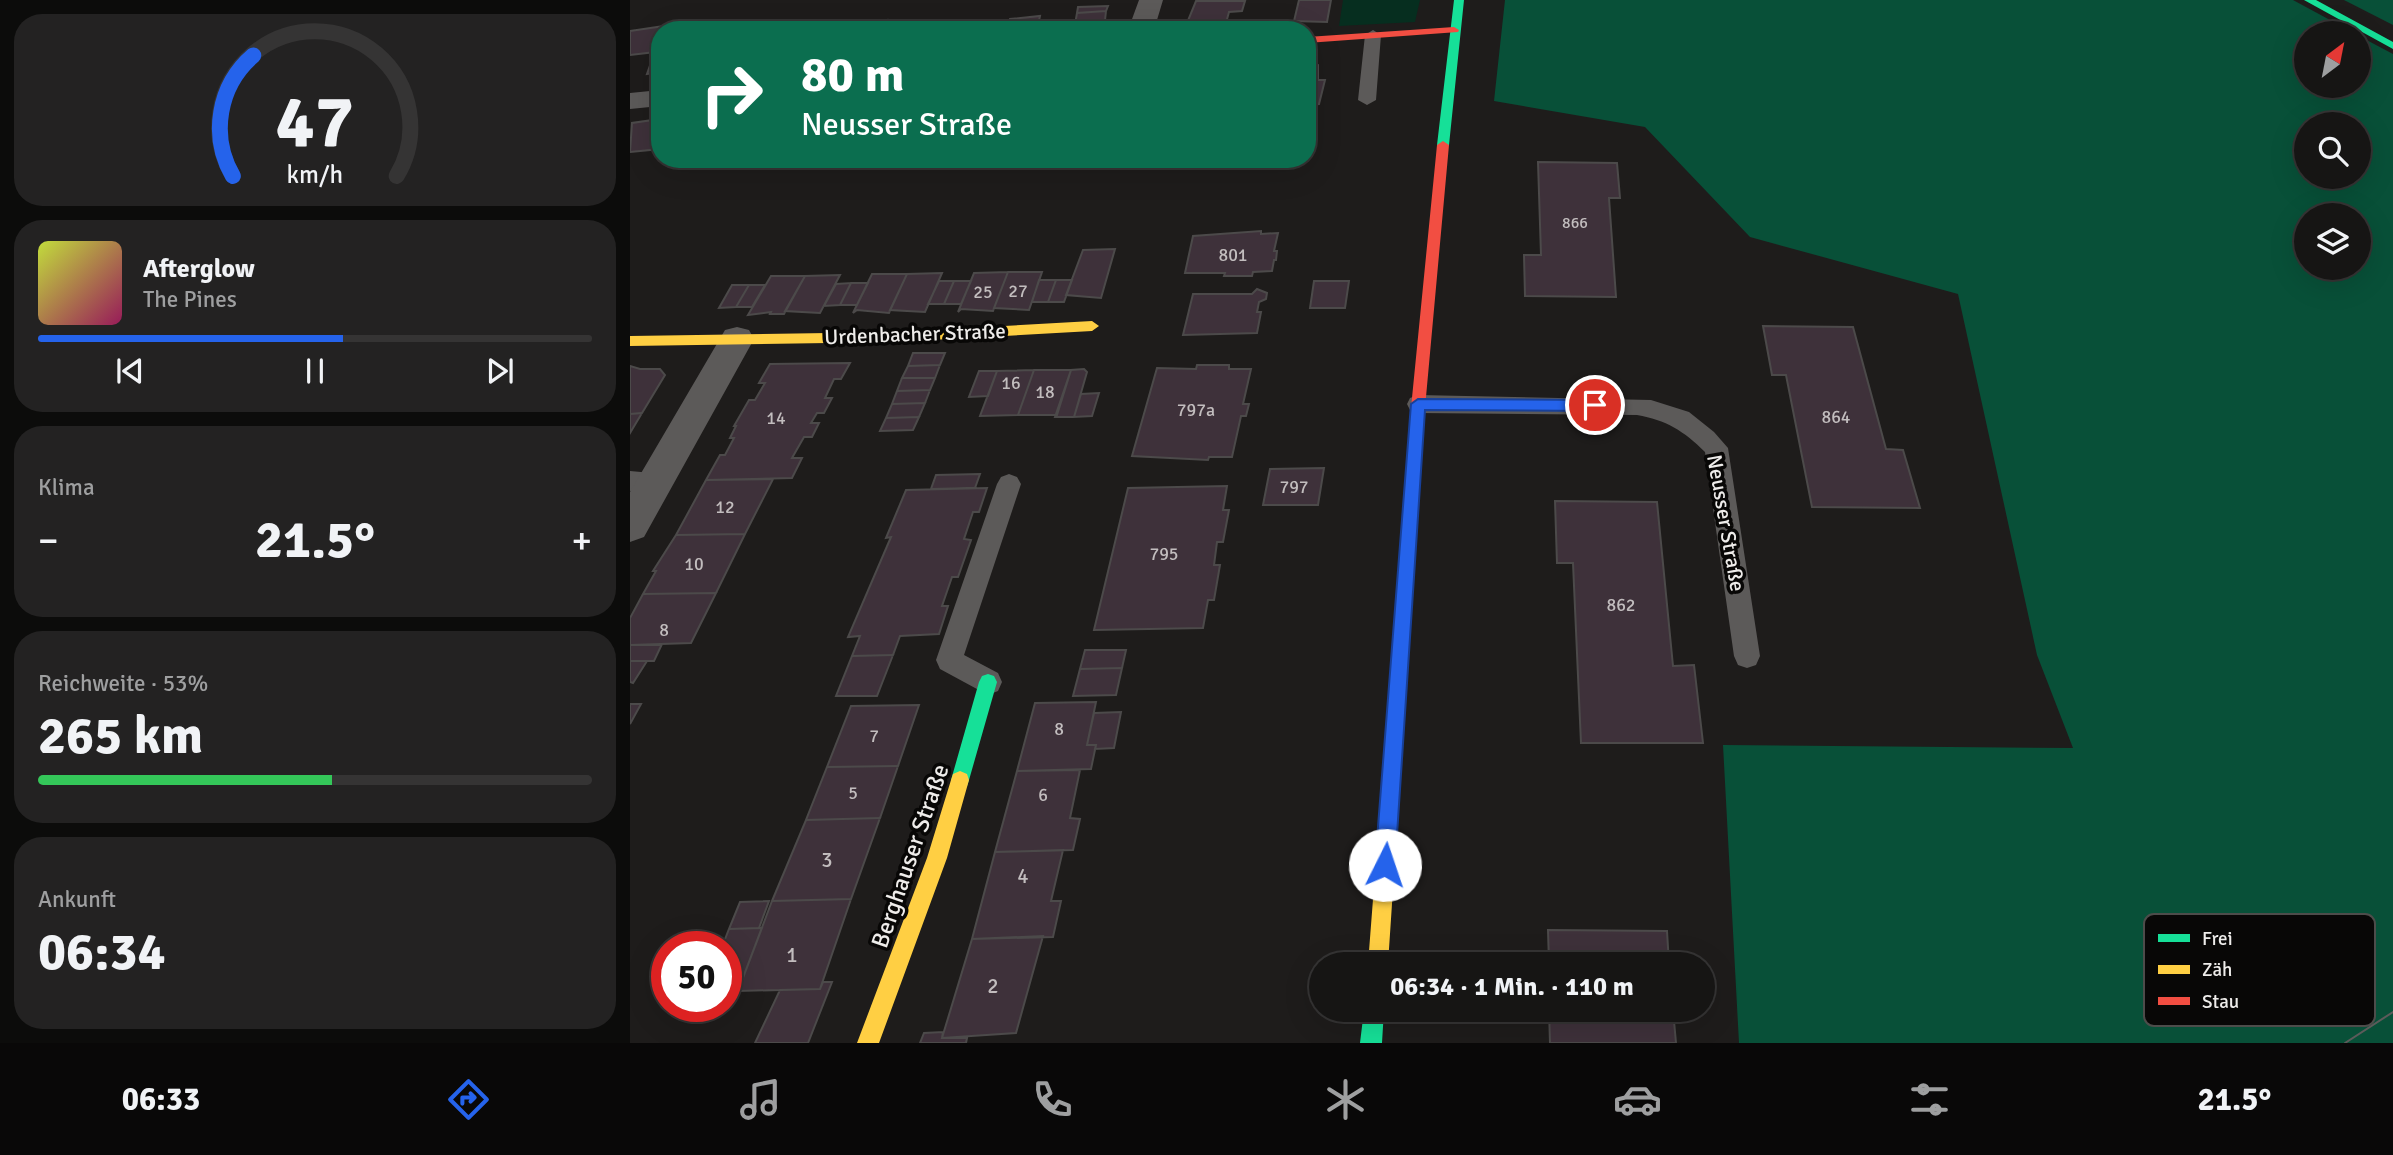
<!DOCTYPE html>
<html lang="de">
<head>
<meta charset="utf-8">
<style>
  :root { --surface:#161514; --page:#232222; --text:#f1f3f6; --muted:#9e9fa0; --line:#353434; --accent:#2563eb }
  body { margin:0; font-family:Signika,sans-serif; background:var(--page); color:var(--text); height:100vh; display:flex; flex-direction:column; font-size:26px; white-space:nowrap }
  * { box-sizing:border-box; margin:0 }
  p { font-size:23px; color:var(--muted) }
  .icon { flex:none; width:38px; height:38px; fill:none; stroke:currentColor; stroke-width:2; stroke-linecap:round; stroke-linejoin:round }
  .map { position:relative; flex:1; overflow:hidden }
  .sheet { display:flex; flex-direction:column; gap:14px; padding:14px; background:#0c0c0b; width:630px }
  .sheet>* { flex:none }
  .guide { position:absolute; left:21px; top:21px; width:665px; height:147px; border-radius:28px; box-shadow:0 7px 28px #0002,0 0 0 2px var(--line); background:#0b6e4f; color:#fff; overflow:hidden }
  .needle { width:46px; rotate:32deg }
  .tools { position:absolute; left:1664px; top:21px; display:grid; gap:14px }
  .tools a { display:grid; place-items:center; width:77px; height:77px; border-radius:50%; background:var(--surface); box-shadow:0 7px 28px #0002,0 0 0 2px var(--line); font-size:35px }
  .speed { position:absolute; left:21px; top:931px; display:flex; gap:14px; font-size:35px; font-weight:700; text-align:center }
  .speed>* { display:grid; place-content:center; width:91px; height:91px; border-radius:50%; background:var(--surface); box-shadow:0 7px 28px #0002,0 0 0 2px var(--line); line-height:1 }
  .speed .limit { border:10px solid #d22; background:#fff; color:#111 }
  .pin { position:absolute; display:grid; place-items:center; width:60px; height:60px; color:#fff; margin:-30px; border:4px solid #fff; border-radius:50%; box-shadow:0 2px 7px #0007 }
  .me { position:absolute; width:77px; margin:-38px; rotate:4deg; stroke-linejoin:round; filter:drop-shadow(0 0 5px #0008) }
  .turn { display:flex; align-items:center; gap:24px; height:147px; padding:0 35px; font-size:32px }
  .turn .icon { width:91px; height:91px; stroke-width:2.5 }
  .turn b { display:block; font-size:49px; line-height:60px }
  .big { font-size:52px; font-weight:700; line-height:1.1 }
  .sheet .widget { flex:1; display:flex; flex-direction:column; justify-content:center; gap:10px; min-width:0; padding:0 24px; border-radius:28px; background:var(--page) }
  .sheet .dial { align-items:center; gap:0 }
  .dial svg { height:182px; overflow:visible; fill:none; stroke:var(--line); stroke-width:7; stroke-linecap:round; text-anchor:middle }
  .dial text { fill:var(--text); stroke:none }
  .song { display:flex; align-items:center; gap:21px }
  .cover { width:84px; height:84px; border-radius:10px; background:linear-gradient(135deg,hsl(70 70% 55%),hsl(330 70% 35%)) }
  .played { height:7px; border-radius:4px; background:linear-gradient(90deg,var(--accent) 55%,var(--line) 55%) }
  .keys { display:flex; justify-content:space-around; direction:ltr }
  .heat { display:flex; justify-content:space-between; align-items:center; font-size:38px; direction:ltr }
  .charge { height:10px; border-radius:5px; background:linear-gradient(90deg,#34c759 53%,var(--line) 0) }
  .trip { position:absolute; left:679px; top:952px; width:406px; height:70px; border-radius:35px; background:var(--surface); box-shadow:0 7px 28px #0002,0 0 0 2px var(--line); font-weight:700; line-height:70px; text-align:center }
  .dock { display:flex; height:112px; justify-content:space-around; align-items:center; background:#090808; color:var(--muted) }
  .dock .icon { width:49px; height:49px }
  .dock .current { color:var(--accent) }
  .dock b { font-size:32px; color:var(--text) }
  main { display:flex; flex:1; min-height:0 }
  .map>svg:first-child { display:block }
  .green { fill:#062e1f }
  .forest { fill:#085038; fill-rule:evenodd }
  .building { fill:#3e313a; stroke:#4c4a4a; stroke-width:2 }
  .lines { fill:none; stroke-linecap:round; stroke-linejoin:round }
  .lane { fill:#5c5a59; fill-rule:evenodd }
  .street { fill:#5c5a59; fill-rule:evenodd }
  .fast { fill:#16e098; fill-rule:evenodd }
  .slow { fill:#ffcf43; fill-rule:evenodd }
  .jam { fill:#f24e42; fill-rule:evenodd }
  .tram { stroke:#5c5b5a; stroke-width:2 }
  .route { fill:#2563eb; stroke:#184099; stroke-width:2 }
  .labels { text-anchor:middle; stroke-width:7; stroke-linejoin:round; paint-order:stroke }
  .far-number-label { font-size:16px; fill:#c2bdbe }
  .number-label { font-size:18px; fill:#c2bdbe }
  .street-label { font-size:21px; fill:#eeecea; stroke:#080706 }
  .near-number-label { font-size:21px; fill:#c2bdbe }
  .near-street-label { font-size:24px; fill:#eeecea; stroke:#080706 }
  .key { fill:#080706; stroke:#4d4c4a; stroke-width:2 }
  .key-label { font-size:19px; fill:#eeecea }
</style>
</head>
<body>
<main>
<section class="sheet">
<div class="widget dial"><svg viewBox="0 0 100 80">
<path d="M14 69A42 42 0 1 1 86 69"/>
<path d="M14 69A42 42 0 0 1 23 16" stroke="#2563eb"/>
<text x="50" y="56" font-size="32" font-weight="700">47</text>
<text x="50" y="72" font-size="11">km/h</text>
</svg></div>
<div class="widget">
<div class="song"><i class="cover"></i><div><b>Afterglow</b><p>The Pines</p></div></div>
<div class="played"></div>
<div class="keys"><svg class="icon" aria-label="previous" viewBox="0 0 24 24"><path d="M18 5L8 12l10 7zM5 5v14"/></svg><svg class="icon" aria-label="pause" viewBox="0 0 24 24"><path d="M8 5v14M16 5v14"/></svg><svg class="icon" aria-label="next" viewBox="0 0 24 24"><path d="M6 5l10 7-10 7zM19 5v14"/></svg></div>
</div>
<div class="widget"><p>Klima</p>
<div class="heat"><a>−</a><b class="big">21.5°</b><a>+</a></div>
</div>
<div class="widget"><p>Reichweite · 53%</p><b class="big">265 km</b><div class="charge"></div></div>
<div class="widget"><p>Ankunft</p><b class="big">06:34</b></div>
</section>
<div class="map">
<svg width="1763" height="1043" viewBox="0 0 1763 1043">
  <rect width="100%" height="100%" fill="#1e1c1b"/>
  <path class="green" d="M713 0H790L785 22 709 26Z"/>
  <path class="forest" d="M875 0H1663L1724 33H1676V86H1729V36L1763 54V1043H1109L1093 745 1443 748 1407 655 1328 294 1120 237 1015 127 864 101ZM1676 124H1729V177H1676ZM1676 215H1729V268H1676Z
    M1714 0H1763V25Z"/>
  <path class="building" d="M669 0H701L697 22 664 21Z
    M566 1H615L612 11 599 12 596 23H557Z
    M478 6 476 11 447 13 448 7Z
    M476 11 474 30H444L447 13Z
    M410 16 407 30H378L380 19Z
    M257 20 253 30H236L239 22Z
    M445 21 444 30H431L433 22Z
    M347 22 345 30H315L316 24Z
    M221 23 218 30H189L190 26Z
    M34 26 33 30H30L25 52 0 55V31Z
    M30 59V72L17 74 22 60Z
    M677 63 688 65V80H695L689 104 677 105Z
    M30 119V149L0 152 2 123Z
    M908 162 987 163 990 198H979L986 297 895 296 894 255H911Z
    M631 231V234L648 233 644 251H647L646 260H644L642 271 623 272 622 276H594L595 273H555L563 236Z
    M485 249 471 298 436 295 453 250Z
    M378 272 363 311 331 309 328 312 344 273Z
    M378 272H412L399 310 364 308Z
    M312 273 295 312 260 310 277 274Z
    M242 274H277L259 313 227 310 223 313Z
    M210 275 190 313 155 311 175 276Z
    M141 276H175L154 314H140L141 312 118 315Z
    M409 280H426L418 302H402Z
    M426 280H442L434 302H418Z
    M309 281H324L314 304H298Z
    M324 281H341L331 304H314Z
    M684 281H719L715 308H680Z
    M221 283 210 305 194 306 206 284Z
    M221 283H238L227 305H210Z
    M102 285H119L106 307 89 308Z
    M119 285H135L122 307H106Z
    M627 289 637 293 636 299 629 302 627 312H631L627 333 553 335 563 294H622Z
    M1133 326 1223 327 1256 449 1273 450 1290 508 1182 507 1156 375H1142Z
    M283 353H315L310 365 278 366Z
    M220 363 211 379H204L195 398H202L194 413H187L181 423H189L182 437H174L162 458H172L162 478 76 480 90 455H95L104 438H100L106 426H104L119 400H125L135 383H129L140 364Z
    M310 365 305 378H272L278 366Z
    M567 365H599V369H621L613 404H619L616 416H611L602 457H579L578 460 502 456 527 368 566 369Z
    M0 366 10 369H30L35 375 12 413 0 414Z
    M454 369 457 372 444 417H425L441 370Z
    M404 370 388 415 350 416 367 371Z
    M404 370H441L427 415H388Z
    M349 371H367L358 396 339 397Z
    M272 378H305L300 390 267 391Z
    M300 390 295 403 262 404 267 391Z
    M469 393 462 416 444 417 451 394Z
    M295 403 289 417 256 418 262 404Z
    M12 413 0 433V414Z
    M289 417 283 430 250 431 256 418Z
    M694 468 688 505H633L640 469Z
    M350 474 345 488 301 489 306 475Z
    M143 479 115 534 46 535 76 480Z
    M597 486 593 510H599L593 542H587L584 565H590L584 600H578L573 628 464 630 498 488Z
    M357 488 349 512H343L334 539 341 540 328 577H322L312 606H318L309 634 270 636 263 655 222 656 230 636 218 637 261 537 256 538 276 490Z
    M925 501 1027 502 1043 666 1064 665 1073 743H951L943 563H927Z
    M115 534 86 593 13 594 26 571H23L46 535Z
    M86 593 61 643 0 645V618L13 594Z
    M32 644 24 661H0V645Z
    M455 650H496L492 668 450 669Z
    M263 655 247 696H206L222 656Z
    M0 661H17L3 683 0 682Z
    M492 668 486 695 443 696 450 669Z
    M466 702 457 745H466L461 769 387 771 405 703Z
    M0 704H11L0 724Z
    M289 705 268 766 197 767 221 706Z
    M491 712 484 748 465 749 466 745H457L464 713Z
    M268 766 250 818 176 820 197 767Z
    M450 770 440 818 450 819 443 850 365 852 387 771Z
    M250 818 221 899 142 901 176 820Z
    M433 850 421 901H431L423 937 342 939 365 852Z
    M221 899 190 989 108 991 142 901Z
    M139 901 129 928 99 929 110 902Z
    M132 928 108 991 96 992V947H92L99 929Z
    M918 930 1037 931 1039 964H919Z
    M413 936 386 1033 312 1038 342 939Z
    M193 982H202L178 1043H125L150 990 190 989Z
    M919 1010H1043L1046 1043H920Z
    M313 1032 312 1038H337L336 1043H290L294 1033Z"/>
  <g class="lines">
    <path class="lane" d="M743 30 751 35 746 100 737 105 728 100 735 35Z
      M788 395 1021 400 1059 412 1084 432 1098 448 1130 656 1126 665 1117 668 1108 665 1104 656 1075 452C1054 431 1036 420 1007 415L788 413 780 410 777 404 780 398Z
      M0 471 33 474 37 481 33 488 0 491Z
      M379 474 387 477 391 484 334 655 368 673 372 682 368 691 358 695 310 669 306 660 367 484 371 477Z"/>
    <path class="street" d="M509 0H533L524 30H498Z
      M30 90V106L0 109V93Z
      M107 327 119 330 124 339 14 537 0 542V492L95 330Z"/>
    <path class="fast" d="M824 0H834L819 145 813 149 807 145Z
      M1674 0H1686L1763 42V49Z
      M358 674 364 676 367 682 339 780 337 786 330 789 323 786 321 780 349 682 352 676Z
      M734 1010H754L752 1043H730Z"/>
    <path class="slow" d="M462 321 469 326 462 331 265 342 0 346V336L265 332Z
      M788 402 795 408 758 964H738L781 408Z
      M330 771 337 774 339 780 317 858 249 1043H227L297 858 321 780 323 774Z"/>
    <path class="jam" d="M824 27 829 30 828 32 677 43V37Z
      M813 141 819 145 795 408 788 414 781 408 807 145Z"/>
    <path class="tram" d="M1715 1043 1763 1012"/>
  </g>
  <path class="route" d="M788 399 965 400 973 405 965 411 795 410 765 865 762 872 755 875 748 872 745 865 781 404Z"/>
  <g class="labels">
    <g class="far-number-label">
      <text x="945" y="228">866</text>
    </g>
    <g class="number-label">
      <text x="603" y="261">801</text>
      <text x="388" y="297">27</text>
      <text x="353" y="298">25</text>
      <text x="381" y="389">16</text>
      <text x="415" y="398">18</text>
      <text x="566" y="416">797a</text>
      <text x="1206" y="423">864</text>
      <text x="146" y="424">14</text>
      <text x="664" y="493">797</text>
      <text x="95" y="513">12</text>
      <text x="534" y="560">795</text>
      <text x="64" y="570">10</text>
      <text x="991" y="611">862</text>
      <text x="34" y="636">8</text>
      <text x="429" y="735">8</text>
      <text x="244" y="742">7</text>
      <text x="223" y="799">5</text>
      <text x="413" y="801">6</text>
    </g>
    <g class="street-label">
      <text transform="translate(285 334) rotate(-2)" y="7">Urdenbacher Straße</text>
      <text transform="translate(1096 523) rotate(80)" y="7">Neusser Straße</text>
    </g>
    <g class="near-number-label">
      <text x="197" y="867">3</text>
      <text x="393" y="883">4</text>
      <text x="162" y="962">1</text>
      <text x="363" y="993">2</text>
    </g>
    <g class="near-street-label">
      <text transform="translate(280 856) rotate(-71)" y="8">Berghauser Straße</text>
    </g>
  </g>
  <rect x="1514" y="914" width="231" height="112" rx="10" class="key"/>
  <rect x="1528" y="934" width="32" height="8" fill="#16e098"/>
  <rect x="1528" y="965" width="32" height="9" fill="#ffcf43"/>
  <rect x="1528" y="997" width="32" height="8" fill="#f24e42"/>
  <g class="key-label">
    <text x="1572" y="945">Frei</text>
    <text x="1572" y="976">Zäh</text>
    <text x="1572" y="1008">Stau</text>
  </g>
</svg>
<div class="tools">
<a><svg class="needle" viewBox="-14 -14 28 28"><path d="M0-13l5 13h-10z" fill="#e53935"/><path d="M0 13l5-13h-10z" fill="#9e9fa0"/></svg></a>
<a><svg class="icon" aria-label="search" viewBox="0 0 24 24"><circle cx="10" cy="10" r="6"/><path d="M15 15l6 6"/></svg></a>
<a><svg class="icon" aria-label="layers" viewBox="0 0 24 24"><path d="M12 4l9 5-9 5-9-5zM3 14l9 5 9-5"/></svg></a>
</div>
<div class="speed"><div class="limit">50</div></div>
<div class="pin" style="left:965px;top:405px;background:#d93025"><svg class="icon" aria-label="arrive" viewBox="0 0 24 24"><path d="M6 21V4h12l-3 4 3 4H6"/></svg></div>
<svg class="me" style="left:755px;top:865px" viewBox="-20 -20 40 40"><circle r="19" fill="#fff"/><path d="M0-13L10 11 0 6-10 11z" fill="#2563eb"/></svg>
<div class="trip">06:34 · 1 Min. · 110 m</div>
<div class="guide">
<div class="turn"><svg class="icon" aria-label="right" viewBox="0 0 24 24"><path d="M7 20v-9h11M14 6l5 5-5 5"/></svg><div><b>80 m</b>Neusser Straße</div></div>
</div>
</div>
</main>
<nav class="dock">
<b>06:33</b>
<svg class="icon current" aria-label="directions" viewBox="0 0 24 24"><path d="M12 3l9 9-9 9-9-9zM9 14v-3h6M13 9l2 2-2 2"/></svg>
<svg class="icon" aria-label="music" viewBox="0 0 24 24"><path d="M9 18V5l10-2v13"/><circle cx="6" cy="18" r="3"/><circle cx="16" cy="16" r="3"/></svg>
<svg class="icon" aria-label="phone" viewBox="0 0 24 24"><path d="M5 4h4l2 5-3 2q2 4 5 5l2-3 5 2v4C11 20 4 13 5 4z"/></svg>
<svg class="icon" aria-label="climate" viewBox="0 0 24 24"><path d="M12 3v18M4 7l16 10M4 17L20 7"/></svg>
<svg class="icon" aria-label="car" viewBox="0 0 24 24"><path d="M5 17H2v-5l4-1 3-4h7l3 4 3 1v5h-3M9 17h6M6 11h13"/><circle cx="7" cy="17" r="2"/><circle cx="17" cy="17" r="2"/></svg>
<svg class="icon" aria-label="filters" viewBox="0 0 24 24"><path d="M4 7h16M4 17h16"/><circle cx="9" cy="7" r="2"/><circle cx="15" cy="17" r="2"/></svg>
<b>21.5°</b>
</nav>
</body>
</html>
